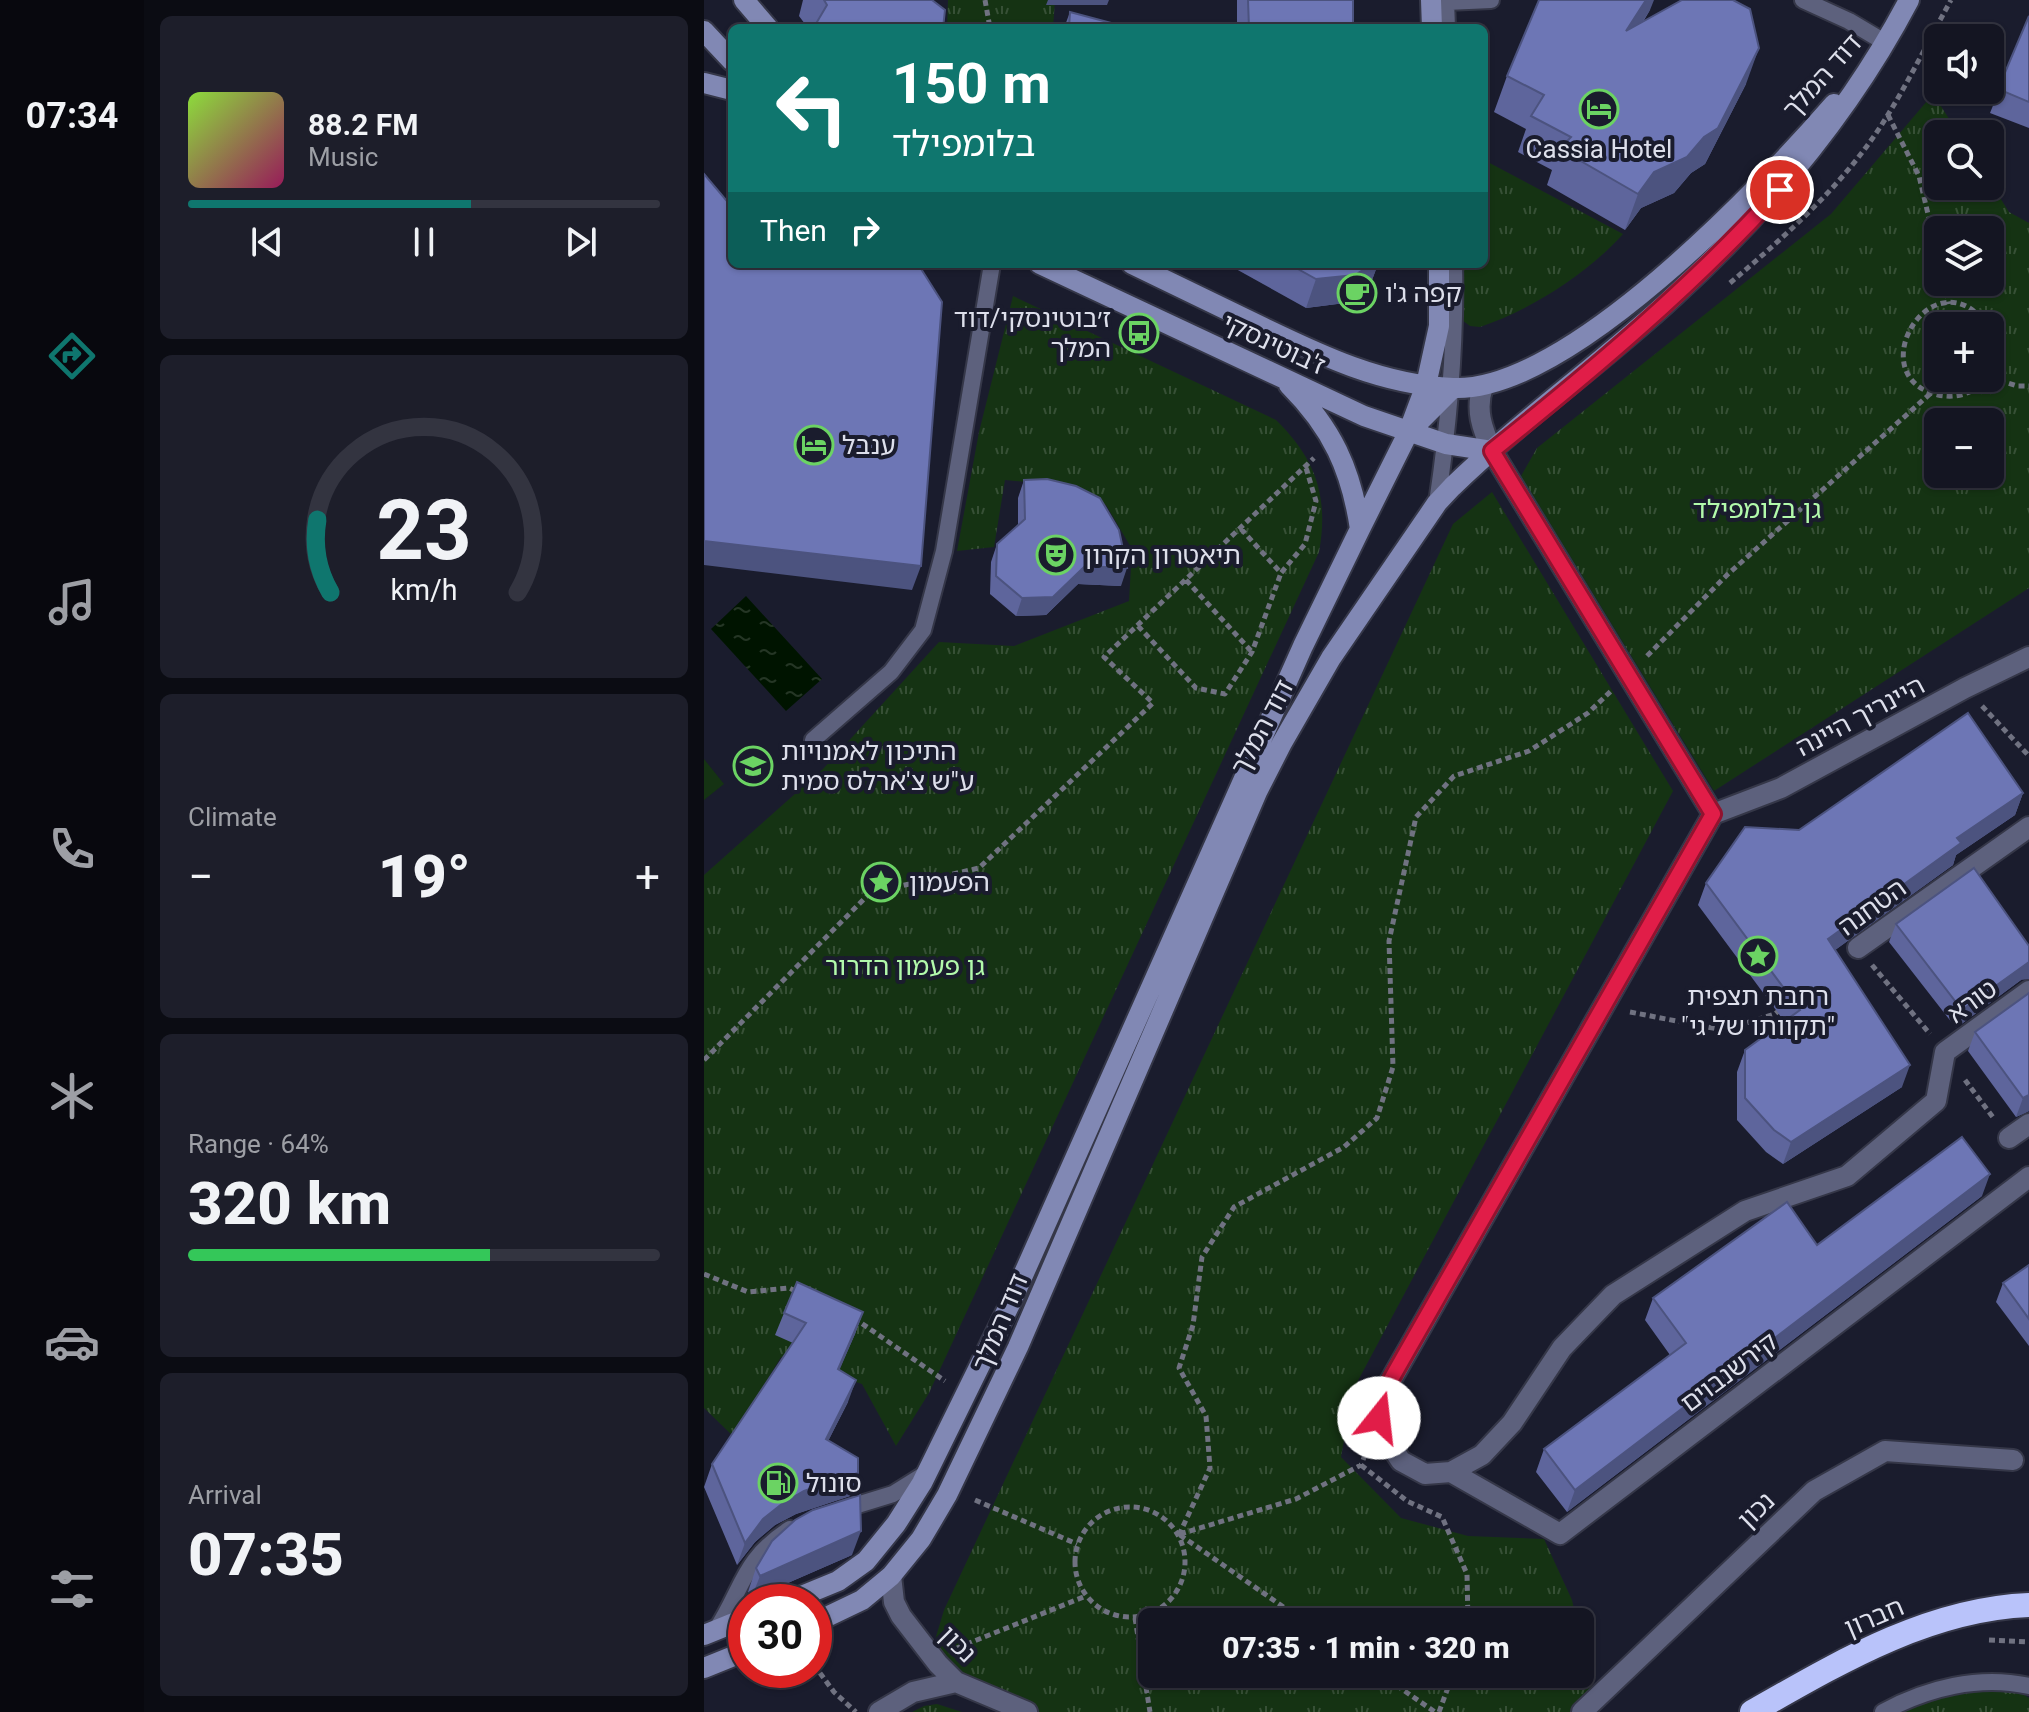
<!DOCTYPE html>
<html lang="en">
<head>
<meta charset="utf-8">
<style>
  :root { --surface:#141522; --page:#1d1e2a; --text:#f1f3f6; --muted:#9d9fa5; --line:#333440; --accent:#0f766e }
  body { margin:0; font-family:Roboto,"Noto Sans Hebrew",sans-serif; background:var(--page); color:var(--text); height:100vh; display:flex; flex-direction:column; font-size:30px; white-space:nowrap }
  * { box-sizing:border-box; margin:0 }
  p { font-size:26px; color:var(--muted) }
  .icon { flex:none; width:44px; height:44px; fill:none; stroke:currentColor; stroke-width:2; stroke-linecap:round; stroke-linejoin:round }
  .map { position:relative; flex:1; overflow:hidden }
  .details { display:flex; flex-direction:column; gap:16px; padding:16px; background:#0b0c13; width:560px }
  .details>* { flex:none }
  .top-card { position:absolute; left:24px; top:24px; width:760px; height:244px; border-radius:12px; box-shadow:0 2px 6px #0004,0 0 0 2px var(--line); background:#0f766e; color:#fff; overflow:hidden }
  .fabs { position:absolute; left:1220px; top:24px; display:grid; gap:16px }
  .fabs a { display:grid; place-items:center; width:80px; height:80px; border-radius:12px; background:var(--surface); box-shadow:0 2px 6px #0004,0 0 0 2px var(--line); font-size:40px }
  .speed { position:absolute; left:24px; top:1584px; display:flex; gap:16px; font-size:40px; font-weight:700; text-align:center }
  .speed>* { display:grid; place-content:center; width:104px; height:104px; border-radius:50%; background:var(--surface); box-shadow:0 2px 6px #0004,0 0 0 2px var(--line); line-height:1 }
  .speed .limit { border:12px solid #d22; background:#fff; color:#111 }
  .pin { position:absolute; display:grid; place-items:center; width:68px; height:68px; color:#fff; margin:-34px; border:4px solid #fff; border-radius:50%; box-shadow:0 2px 8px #0007 }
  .me { position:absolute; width:88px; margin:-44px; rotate:16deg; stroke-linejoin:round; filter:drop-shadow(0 0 6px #0008) }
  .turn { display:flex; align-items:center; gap:28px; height:168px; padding:0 32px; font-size:36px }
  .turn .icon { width:104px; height:104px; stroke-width:2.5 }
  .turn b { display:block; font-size:56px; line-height:68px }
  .then { display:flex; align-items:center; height:76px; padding:0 32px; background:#0003; gap:16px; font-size:30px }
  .big { font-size:60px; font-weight:800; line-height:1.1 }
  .details .tile { flex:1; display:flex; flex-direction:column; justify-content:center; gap:12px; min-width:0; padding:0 28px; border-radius:12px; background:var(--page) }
  .details .dial { align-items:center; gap:0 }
  .dial svg { height:208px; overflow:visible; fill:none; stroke:var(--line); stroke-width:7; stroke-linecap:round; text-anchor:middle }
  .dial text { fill:var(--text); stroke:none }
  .song { display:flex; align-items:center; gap:24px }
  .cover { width:96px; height:96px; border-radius:12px; background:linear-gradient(135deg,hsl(90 70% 55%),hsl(330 70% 35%)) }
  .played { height:8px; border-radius:4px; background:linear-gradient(90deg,var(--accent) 60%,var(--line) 60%) }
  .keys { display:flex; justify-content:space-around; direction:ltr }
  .heat { display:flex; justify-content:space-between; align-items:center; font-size:44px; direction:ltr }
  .charge { height:12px; border-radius:6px; background:linear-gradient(90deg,#34c759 64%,var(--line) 0) }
  .trip { position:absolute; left:434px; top:1608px; width:456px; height:80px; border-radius:12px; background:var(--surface); box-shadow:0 2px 6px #0004,0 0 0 2px var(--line); font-weight:800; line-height:80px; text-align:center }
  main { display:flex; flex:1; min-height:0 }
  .dock { display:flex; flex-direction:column; width:144px; justify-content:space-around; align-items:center; background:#08080e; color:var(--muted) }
  .dock .icon { width:56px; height:56px }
  .dock .active { color:var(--accent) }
  .dock b { font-size:36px; color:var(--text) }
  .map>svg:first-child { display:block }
  .grass { fill:url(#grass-tufts); fill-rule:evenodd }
  .pitch { fill:#153313 }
  .water { fill:url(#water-ripples) }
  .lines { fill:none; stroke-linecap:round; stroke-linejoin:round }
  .lane-casing { stroke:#353748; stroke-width:20 }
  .street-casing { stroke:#353748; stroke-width:24 }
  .secondary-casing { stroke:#353748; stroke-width:24 }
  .highway-casing { stroke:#353748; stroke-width:28 }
  .path { stroke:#707281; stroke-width:5; stroke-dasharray:6 4; stroke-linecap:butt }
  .lane { stroke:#5d617d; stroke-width:16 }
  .street { stroke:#5d617d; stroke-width:20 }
  .secondary { stroke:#8188b4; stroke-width:20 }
  .highway { stroke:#b9c3fa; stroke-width:24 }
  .wall { fill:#5e659c }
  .shaded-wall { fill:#4c537f }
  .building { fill:#6d76b5; stroke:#4c537f; stroke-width:2 }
  .route-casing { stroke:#92132f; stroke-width:20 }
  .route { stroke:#e11d48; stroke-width:14 }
  .labels { text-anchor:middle; stroke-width:8; stroke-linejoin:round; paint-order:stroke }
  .street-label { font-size:26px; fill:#dddfeb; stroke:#1a1c2d }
  .poi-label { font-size:26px; fill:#dddfeb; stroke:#1a1c2d; text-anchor:start }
  .park-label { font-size:26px; fill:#b2faab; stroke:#1a1c2d }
</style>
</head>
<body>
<main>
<nav class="dock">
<b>07:34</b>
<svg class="icon active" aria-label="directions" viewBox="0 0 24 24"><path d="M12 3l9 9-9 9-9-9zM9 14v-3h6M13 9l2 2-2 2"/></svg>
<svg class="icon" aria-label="music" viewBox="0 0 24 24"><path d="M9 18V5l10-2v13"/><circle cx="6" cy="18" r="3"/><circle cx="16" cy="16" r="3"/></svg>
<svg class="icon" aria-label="phone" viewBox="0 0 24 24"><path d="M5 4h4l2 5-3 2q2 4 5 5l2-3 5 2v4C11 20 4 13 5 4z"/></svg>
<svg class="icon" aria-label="climate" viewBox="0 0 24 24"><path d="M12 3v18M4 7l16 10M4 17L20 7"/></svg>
<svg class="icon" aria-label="car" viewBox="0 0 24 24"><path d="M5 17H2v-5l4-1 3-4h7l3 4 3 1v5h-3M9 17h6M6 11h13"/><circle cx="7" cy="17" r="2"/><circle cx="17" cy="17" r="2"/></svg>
<svg class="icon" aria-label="filters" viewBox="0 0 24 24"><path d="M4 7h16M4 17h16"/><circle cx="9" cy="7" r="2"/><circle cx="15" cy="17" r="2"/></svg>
</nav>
<section class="details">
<div class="tile">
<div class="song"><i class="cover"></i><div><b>88.2 FM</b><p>Music</p></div></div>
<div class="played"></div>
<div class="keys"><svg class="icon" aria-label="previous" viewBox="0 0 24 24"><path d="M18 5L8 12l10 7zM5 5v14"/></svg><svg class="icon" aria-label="pause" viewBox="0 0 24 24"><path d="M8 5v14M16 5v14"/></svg><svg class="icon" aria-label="next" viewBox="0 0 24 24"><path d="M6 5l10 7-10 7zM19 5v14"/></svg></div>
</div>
<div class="tile dial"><svg viewBox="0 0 100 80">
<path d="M14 69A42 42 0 1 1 86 69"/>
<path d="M14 69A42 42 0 0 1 9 41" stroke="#0f766e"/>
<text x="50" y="56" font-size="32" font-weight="700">23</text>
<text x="50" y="72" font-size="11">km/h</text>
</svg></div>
<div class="tile"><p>Climate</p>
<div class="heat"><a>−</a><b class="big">19°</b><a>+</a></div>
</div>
<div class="tile"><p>Range · 64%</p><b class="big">320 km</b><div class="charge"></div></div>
<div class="tile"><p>Arrival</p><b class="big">07:35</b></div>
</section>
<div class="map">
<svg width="1325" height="1712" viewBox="0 0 1325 1712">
  <defs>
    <pattern id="grass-tufts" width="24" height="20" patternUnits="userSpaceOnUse" patternTransform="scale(2)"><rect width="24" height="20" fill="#153313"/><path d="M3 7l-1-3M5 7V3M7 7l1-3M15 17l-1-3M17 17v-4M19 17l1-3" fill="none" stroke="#375036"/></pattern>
    <pattern id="water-ripples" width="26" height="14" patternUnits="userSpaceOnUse" patternTransform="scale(2)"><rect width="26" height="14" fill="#001400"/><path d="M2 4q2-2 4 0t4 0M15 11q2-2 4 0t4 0" fill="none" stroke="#253625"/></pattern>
  </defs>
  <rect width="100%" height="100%" fill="#1a1c2d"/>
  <path class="grass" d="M244 0H351L349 28H243Z
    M1229 94 1255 134H1234V186H1286V182L1305 212 1325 223V588L1010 791 817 476 833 448 1127 214ZM1286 230V282H1234V230ZM1286 326V378H1234V326ZM1286 422V474H1234V422Z
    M780 160 919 234C882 275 828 309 776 327L766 326 758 320V264H780Z
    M309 296 572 420C612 459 625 497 615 552L225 1393 192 1446 158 1384 77 1357 29 1436 0 1408V875L119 769 235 642 310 646 425 601 428 549 402 505 365 486 301 480 290 547 253 551 275 432Z
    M788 492 969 791 649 1390 637 1457 697 1518 764 1536 840 1539 868 1600 873 1622H448V1674H876V1634L889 1691 869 1712H333L247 1677 228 1650 240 1610 749 524Z
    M1279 1688C1295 1689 1312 1688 1325 1698V1712H1192L1226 1698Z
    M233 1704 258 1712H208L220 1706Z"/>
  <path class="pitch" d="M0 759 20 784 0 800Z"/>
  <path class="water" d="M42 596 118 679 82 711 7 629Z"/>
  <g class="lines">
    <g class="lane-casing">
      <path id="lane" d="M742 0 743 28
        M1099 0 1145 21 1182 43
        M742 2 787 0
        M733 503C745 423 752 345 750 264
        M109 740 187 672 219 630 240 551 288 264
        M137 1510 189 1494 221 1474
        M12 1630C40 1587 38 1560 86 1529
        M1179 1712C1223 1688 1275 1675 1325 1686"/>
    </g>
    <g class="street-casing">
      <path id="street" d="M779 386C771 410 778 428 788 451L1009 814
        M1009 814 679 1394 675 1418 683 1440 697 1461 721 1474 747 1472 778 1455 808 1423 858 1348 909 1295 1041 1211 1143 1176 1232 1101 1241 1052 1325 991
        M1009 814 1077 788 1261 688 1325 657
        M1154 948 1325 827
        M1305 1138 1325 1124
        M747 1472 856 1534 1325 1177
        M187 1576 190 1602 197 1616 234 1664 252 1682 323 1712
        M175 1712 209 1692 252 1682
        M878 1712 1110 1491 1181 1451 1309 1460"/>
    </g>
    <g class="secondary-casing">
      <path id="secondary" d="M40 0 64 28
        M727 0 728 28
        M0 31 28 61
        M0 83 28 90
        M336 264 660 416 742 444 788 451
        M428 264C470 284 512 305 554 325 616 355 678 385 749 388 863 393 1058 187 1130 104
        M585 385C628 428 647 469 656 529
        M707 425 722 385 735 326V264
        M83 1602 134 1581 162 1561 192 1524 218 1483 308 1300 599 646 656 529 704 433 749 388
        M110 1623 158 1600 187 1576 217 1539 243 1495 314 1347 553 792 578 743 627 658 733 503 748 487C818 419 898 363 969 297 1064 210 1145 114 1205 0
        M0 1635 42 1618
        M0 1668 42 1651"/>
    </g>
    <g class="highway-casing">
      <path id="highway" d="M1048 1712C1134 1663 1224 1609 1325 1605"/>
    </g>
    <path class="path" d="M281 0 286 28
      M1184 115 1215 176 1234 256
      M1240 282 1245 304
      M1026 283C1085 233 1145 180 1185 113 1207 77 1226 38 1247 0
      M1286 329 1292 350 1286 373
      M1286 377 1313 386H1325
      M1283 378C1270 393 1254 399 1234 395 1154 376 1230 251 1284 326
      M537 529 577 573 601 544 612 501 602 468
      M482 580 548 652
      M434 626 492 688 521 694 548 652 577 573
      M943 656 1023 575 1227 393
      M1278 706 1325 756
      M1168 965 1226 1034
      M926 1012 1019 1030 1071 1014 1078 1008
      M0 1060 166 893 275 868 449 703 400 657 610 458
      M1261 1080 1291 1120
      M0 1274 44 1292 85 1288 94 1292
      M150 1318 241 1381
      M657 1465 703 1501 738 1517 763 1574 764 1622
      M271 1500 373 1544
      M371 1562a55 55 0 1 1 110 0a55 55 0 1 1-110 0Z
      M476 1534 592 1499 657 1465 661 1455
      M475 1535 506 1468 502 1416 475 1368 489 1325 498 1257 530 1207 640 1147 673 1118 689 1067 685 941 712 817 750 776 825 751 884 713 907 691
      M476 1535 601 1622
      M431 1618 446 1712
      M1285 1640 1325 1642
      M253 1648 382 1596
      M110 1665 130 1692 152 1712
      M676 1674 731 1712
      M735 1712 749 1674"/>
    <use href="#lane" class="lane"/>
    <use href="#street" class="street"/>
    <use href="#secondary" class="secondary"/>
    <use href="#highway" class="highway"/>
  </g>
  <path class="wall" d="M99 0H228L239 28H104L95 16Z
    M533 0H649V28H533Z
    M946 10 939 22 1042 84 1001 164 987 173 970 193 937 208 921 230 843 185 848 170 814 152 822 129 790 112 803 76Z
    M366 12 426 28H360Z
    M1325 16V128L1286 113Z
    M523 264H674L665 288 641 303 602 308Z
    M320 480 417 586 374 584 342 615 312 616 286 594 287 562 293 544 314 525V498Z
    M1319 793 1311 815 1252 855 1249 865 1131 950 1198 1087 1079 1164 1062 1152 1033 1120V1072L1041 1050 1080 1021 994 905 1002 883 1095 830Z
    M1192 924 1317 980 1252 1028 1185 942Z
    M1325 993V1111L1312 1117 1264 1051 1271 1032Z
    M1278 1196 863 1512 832 1472 840 1449 966 1355 941 1320 949 1298Z
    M1325 1265V1346L1292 1302 1299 1283Z
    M159 1312 151 1334 135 1370 144 1402 124 1441 154 1473 146 1496 92 1514 71 1525 51 1542 33 1565 0 1487 8 1464 89 1343 71 1335 80 1313Z
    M148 1555 47 1599 44 1592 52 1568Z"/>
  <path class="shaded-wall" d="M344 0H405L403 5H342Z
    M942 0H950L946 10 909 67 922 31Z
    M1055 48 1042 84 1001 164 987 173 970 193 937 208 921 230 934 194 950 172Z
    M668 264H674L665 288 641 303 602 308 612 279Z
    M0 541 217 566 208 590 0 565Z
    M381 566 423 568 417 586 374 584 342 615 312 616 318 598Z
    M1319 793 1311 815 1252 855 1249 865 1116 961 1124 939 1253 838Z
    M1325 962V979L1317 980 1252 1028 1258 1010Z
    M1206 1065 1198 1087 1079 1164 1087 1142Z
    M1325 1095V1111L1312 1117 1319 1098Z
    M1286 1174 1278 1196 863 1512 871 1490Z
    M159 1312 151 1334 126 1392 134 1369Z
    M152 1380 144 1402 114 1461 122 1439Z
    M154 1473 146 1496 92 1514 71 1525 51 1542 33 1565 41 1543 59 1519 79 1503 100 1491Z
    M157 1531 148 1555 47 1599 56 1576Z"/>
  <path class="building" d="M120 0H228L241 10 239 28H111L110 27 123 5Z
    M544 0H649V28H545Z
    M835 0H942L922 31 978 0H1029L1046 9 1055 48 1014 128 1000 137 983 157 950 172 934 194 856 149 867 137 827 116 840 95 803 76Z
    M366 12 426 28H365Z
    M1325 16V102L1294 89Z
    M0 174 28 207V264H214L238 302 217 566 0 541Z
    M585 264H668L651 275 612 279Z
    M343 479 372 486 396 498 415 530 423 568 381 566 349 597 318 598 292 576 293 544 321 519 320 480Z
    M1264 713 1319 793 1253 838 1257 843 1124 939 1206 1065 1087 1142 1070 1130 1041 1098V1050L1096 1010 1002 883 1041 827 1095 830Z
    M1270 868 1325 946V962L1258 1010 1192 924Z
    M1325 993V1095L1319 1098 1271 1032Z
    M1258 1137 1286 1174 871 1490 840 1449 982 1343 949 1298 1083 1202 1113 1245Z
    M1325 1265V1319L1299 1283Z
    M93 1282 159 1312 134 1369 152 1380 122 1439 154 1458V1473L100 1491 79 1503 59 1519 41 1543 8 1464 102 1323 80 1313Z
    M156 1495 157 1531 56 1576 52 1568 68 1541 91 1520 109 1510Z"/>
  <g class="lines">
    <g class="route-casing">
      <path id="route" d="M675 1418 679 1394 690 1374 1009 814 788 451C889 370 989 286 1076 190"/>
    </g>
    <use href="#route" class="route"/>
  </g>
  <defs>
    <g id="hotel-ring" transform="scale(2)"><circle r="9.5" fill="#1a1c2d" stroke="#6bd363" stroke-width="1.5"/><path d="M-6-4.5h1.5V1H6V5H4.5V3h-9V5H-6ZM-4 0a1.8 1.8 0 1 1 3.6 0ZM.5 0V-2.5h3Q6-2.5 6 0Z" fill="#6bd363"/></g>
    <g id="cafe-ring" transform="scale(2)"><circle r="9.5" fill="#1a1c2d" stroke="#6bd363" stroke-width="1.5"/><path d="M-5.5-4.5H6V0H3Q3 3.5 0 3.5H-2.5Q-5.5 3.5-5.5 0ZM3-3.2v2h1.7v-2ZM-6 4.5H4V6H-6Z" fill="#6bd363"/></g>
    <g id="bus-ring" transform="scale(2)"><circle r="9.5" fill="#1a1c2d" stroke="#6bd363" stroke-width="1.5"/><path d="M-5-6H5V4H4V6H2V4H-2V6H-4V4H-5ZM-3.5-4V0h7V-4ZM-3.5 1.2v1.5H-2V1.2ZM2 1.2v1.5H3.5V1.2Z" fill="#6bd363"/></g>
    <g id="theatre-ring" transform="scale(2)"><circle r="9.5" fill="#1a1c2d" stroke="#6bd363" stroke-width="1.5"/><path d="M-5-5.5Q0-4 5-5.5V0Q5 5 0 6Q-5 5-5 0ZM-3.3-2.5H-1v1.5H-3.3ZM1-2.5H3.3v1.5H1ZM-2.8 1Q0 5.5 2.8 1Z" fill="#6bd363"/></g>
    <g id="school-ring" transform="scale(2)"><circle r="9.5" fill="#1a1c2d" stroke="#6bd363" stroke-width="1.5"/><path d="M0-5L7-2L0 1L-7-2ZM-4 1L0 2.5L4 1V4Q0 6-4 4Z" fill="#6bd363"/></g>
    <g id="sight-ring" transform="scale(2)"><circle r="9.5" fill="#1a1c2d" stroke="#6bd363" stroke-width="1.5"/><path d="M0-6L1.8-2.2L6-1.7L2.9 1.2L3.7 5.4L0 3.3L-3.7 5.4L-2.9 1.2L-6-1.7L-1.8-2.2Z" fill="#6bd363"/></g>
    <g id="fuel-ring" transform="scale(2)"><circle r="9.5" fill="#1a1c2d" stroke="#6bd363" stroke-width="1.5"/><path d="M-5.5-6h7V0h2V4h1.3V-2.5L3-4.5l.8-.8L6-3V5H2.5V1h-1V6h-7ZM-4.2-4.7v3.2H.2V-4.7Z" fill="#6bd363"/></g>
  </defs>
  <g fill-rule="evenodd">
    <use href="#hotel-ring" x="895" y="109"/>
    <use href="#cafe-ring" x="653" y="293"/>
    <use href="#bus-ring" x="435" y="333"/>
    <use href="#hotel-ring" x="110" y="445"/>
    <use href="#theatre-ring" x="352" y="555"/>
    <use href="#school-ring" x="49" y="766"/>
    <use href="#sight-ring" x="177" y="882"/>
    <use href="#sight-ring" x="1054" y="956"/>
    <use href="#fuel-ring" x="74" y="1483"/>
  </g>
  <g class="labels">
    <g class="street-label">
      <text transform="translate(1118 76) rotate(-48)" y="9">דוד המלך</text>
      <text transform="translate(570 344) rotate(25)" y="9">ז'בוטינסקי</text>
      <text transform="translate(1156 716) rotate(-28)" y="9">היינריך היינה</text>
      <text transform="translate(558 727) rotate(-62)" y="9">דוד המלך</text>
      <text transform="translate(1168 907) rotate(-36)" y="9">הטחנה</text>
      <text transform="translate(1268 1001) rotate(-36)" y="9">טורא</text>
      <text transform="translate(296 1322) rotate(-67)" y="9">דוד המלך</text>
      <text transform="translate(1025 1372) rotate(-37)" y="9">קירשנבוים</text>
      <text transform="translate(1052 1510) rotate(-44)" y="9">נכון</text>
      <text transform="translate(1170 1617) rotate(-23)" y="9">חברון</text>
      <text transform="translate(254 1644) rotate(45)" y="9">נכון</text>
    </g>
    <g class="poi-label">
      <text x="895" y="158" text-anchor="middle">Cassia Hotel</text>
      <text x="681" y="302">קפה ג'ו</text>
      <text x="407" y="327" text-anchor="end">ז׳בוטינסקי/דוד<tspan x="407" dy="30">המלך</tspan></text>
      <text x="138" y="454">ענבל</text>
      <text x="380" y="564">תיאטרון הקרון</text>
      <text x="77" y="760">התיכון לאמנויות<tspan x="77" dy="30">ע"ש צ'ארלס סמית</tspan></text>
      <text x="205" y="891">הפעמון</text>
      <text x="1054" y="1005" text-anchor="middle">רחבת תצפית<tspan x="1054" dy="30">"תקוותו של גי"</tspan></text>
      <text x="102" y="1492">סונול</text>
    </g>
    <g class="park-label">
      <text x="1053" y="518">גן בלומפילד</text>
      <text x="201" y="975">גן פעמון הדרור</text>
    </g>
  </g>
</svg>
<div class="fabs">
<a><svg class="icon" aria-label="sound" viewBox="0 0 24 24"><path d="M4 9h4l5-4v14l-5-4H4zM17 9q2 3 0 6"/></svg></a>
<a><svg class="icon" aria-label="search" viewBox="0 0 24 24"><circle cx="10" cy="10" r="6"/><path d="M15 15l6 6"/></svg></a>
<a><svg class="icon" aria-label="layers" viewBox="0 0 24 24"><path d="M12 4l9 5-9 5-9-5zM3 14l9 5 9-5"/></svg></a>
<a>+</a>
<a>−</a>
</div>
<div class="speed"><div class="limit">30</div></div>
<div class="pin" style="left:1076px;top:190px;background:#d93025"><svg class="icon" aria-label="arrive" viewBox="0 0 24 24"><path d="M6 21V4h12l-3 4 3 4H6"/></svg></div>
<svg class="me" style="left:675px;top:1418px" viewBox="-20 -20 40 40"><circle r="19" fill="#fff"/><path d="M0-13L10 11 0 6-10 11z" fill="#e11d48"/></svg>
<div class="trip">07:35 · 1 min · 320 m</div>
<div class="top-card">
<div class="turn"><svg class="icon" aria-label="left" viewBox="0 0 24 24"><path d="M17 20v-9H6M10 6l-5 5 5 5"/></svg><div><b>150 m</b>בלומפילד</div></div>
<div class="then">Then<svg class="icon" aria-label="right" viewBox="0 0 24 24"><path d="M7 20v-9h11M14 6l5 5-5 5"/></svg></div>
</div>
</div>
</main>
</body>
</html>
